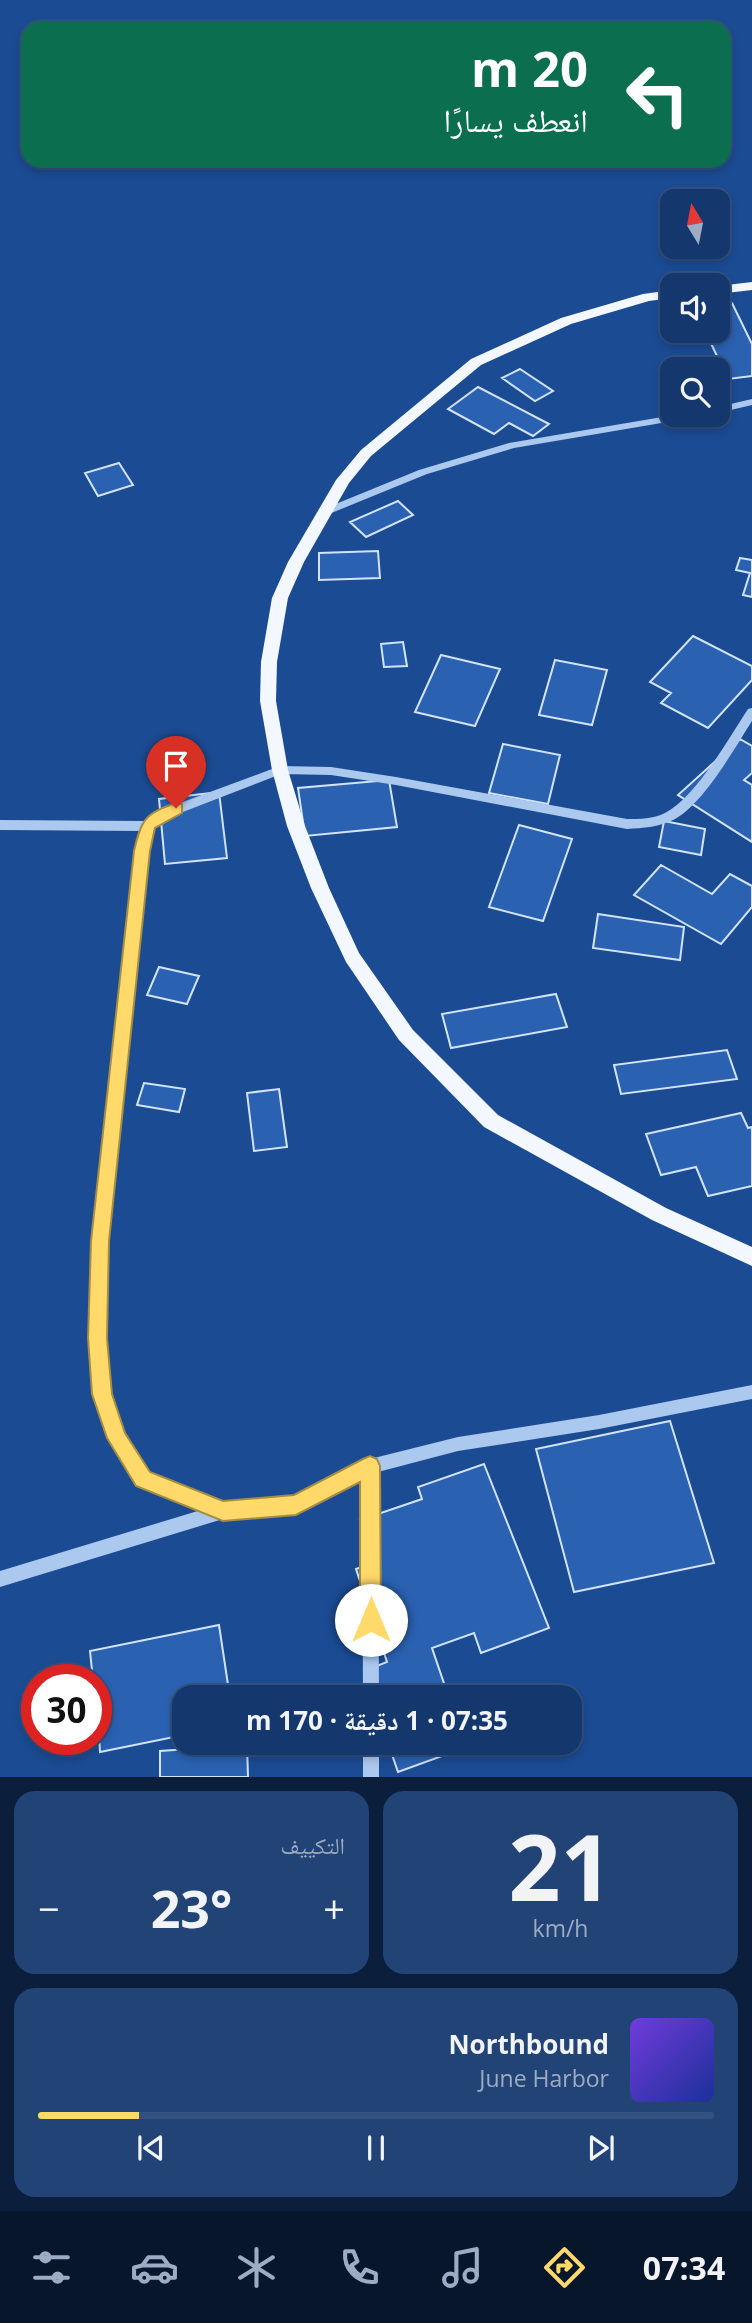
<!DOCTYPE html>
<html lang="ar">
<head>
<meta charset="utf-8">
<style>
  :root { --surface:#14386e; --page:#214376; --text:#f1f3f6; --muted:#9dacc2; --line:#335281; --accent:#ffd969 }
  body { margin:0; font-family:"Open Sans","Noto Naskh Arabic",sans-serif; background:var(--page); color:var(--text); direction:rtl; height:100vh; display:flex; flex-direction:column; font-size:26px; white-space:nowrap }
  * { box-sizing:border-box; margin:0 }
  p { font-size:23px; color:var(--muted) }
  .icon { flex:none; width:38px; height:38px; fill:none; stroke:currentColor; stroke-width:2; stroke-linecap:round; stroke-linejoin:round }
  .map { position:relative; height:1777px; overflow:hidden; direction:ltr }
  .drawer { display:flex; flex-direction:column; gap:14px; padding:14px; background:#0b1f3c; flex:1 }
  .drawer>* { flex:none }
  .banner { position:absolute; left:21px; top:21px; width:710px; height:147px; border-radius:21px; box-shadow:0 4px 10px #0003,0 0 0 2px var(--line); direction:rtl; background:#0b6e4f; color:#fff; overflow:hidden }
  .needle { width:46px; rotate:350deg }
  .controls { position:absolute; left:660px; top:189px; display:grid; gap:14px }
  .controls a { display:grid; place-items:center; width:70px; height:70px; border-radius:14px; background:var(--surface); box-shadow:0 4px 10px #0003,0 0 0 2px var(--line); font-size:35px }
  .speed { position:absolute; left:21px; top:1664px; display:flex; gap:14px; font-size:35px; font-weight:700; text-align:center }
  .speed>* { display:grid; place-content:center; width:91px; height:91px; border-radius:50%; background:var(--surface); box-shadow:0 4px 10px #0003,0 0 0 2px var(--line); line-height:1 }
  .speed .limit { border:10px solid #d22; background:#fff; color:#111 }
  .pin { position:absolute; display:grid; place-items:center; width:60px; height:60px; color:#fff; margin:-72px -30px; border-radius:50% 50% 50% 0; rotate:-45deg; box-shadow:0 0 7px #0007 }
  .pin .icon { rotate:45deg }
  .me { position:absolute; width:77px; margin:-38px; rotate:0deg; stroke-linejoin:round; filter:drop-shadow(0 0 5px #0008) }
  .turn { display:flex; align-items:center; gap:24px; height:147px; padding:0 28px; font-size:32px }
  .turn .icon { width:91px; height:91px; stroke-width:2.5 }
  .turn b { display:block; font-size:49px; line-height:60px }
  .big { font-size:52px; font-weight:700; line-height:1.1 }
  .drawer .widget { flex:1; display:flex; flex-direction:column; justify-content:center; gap:10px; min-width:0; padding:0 24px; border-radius:21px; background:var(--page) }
  .drawer .dial { align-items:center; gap:0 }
  .dial b { font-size:91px; line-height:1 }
  .song { display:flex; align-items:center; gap:21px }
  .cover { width:84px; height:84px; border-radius:10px; background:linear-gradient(135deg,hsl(260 70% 55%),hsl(230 70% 35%)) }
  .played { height:7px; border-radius:4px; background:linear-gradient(90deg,var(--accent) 15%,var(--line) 15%) }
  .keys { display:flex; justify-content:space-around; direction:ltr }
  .heat { display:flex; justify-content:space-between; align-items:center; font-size:38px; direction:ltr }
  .drawer .tiles { flex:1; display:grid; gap:14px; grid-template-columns:1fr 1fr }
  .widget:last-child { grid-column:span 2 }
  .trip { position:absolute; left:172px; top:1685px; width:410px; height:70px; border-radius:21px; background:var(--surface); box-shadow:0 4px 10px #0003,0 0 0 2px var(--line); font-weight:700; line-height:70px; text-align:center; direction:rtl }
  .tabs { display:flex; height:112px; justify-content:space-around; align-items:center; background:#08162c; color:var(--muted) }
  .tabs .icon { width:49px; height:49px }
  .tabs .active { color:var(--accent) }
  .tabs b { font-size:32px; color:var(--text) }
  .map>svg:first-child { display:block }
  .building { fill:#2a61b1; stroke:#d2e3fb; stroke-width:2 }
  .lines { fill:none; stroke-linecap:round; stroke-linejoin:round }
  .minor { fill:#abc8ef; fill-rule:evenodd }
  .major { fill:#f3f7ff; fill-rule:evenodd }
  .route { fill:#ffd969; stroke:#a68d44; stroke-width:2 }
</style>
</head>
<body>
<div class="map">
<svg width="752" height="1777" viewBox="0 0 752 1777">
  <rect width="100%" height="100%" fill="#1b4b93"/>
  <path class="building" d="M732 303 752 344V376L728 379 705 331H718V305Z
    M520 369 553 391 535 401 502 378Z
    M718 383 729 404 718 406Z
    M478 387 549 424 533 436 509 423 494 434 448 409Z
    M119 463 133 485 98 496 85 473Z
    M398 501 413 515 366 537 350 522Z
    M378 551 380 578 319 580V553Z
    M740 558 752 560V597L743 595 750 573 736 570Z
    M693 636 752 666V680L708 728 661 703 671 693 650 682Z
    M403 642 407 666 384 667 381 644Z
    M441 655 500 669 475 726 415 712Z
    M555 660 607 670 592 725 539 715Z
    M740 739 752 746V773L744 780 752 785V842L678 795Z
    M503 744 560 755 548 804 489 793Z
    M389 780 397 827 305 836 298 788Z
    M219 792 227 858 165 864 159 799Z
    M664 821 705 829 701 855 659 847Z
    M519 825 572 839 543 921 489 907Z
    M661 865 712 894 730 874 752 886V907L721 944 634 895Z
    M598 914 684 927 680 960 593 948Z
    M159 967 199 976 187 1004 147 995Z
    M556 994 567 1027 451 1048 442 1014Z
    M727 1050 737 1079 621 1094 614 1065Z
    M144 1083 185 1089 179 1112 137 1105Z
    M279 1089 287 1147 254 1151 247 1093Z
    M741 1113 748 1128 752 1127V1186L708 1196 696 1167 661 1175 646 1134Z
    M670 1421 714 1563 574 1592 536 1449Z
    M484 1464 549 1628 481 1653 474 1633 432 1648 449 1698H373L364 1671 387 1662 356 1569 375 1563 360 1520 422 1499 418 1487Z
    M219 1625 230 1698H184V1735L100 1752 96 1680H93L90 1651Z
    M388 1743H465L467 1747 398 1772Z
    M247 1745 248 1777H160V1751Z"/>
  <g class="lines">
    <path class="minor" d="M752 399V405L718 413V407Z
      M674 415H696L691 418 514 448 427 474 329 514H321L320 512 321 510 419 470 509 443Z
      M752 708V721C734 749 704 803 675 819 660 827 643 828 627 829L396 785 331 775 281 774 157 822 153 827 128 1020 107 1241 105 1337 109 1394 123 1434 148 1474 223 1503 295 1497 370 1459 458 1437 599 1415 752 1385V1399L599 1429 458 1451 378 1472 379 1698H363L362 1478 296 1513 223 1519 0 1587V1571L201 1510 138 1484 112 1443 95 1394 91 1337 93 1241 116 1020 140 831 0 830V820L144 821 149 816 172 806 280 766 331 767 396 777 627 819C640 819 653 819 665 813 696 797 729 738 748 709Z
      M363 1743H379V1777H363Z"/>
    <path class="major" d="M752 282V290L718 294V286Z
      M672 290V298L649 301 571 324 481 365 371 456 349 483 304 562 288 598 277 662 276 701 288 770 305 826 329 888 359 953 413 1030 498 1115 666 1208 752 1247V1266L652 1220 484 1127 399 1040 346 962 311 888 287 826 272 770 260 701 261 662 272 598 288 562 336 480 361 450 471 359 561 318 643 294Z"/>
  </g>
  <path class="route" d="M176 803 182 804V813L155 828 150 851 109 1241 107 1338 112 1394 125 1433 150 1472 223 1501 294 1495 363 1459 370 1456 377 1459 380 1466 381 1620 378 1628 371 1631 363 1628 360 1620V1482L296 1515 223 1521 136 1486 107 1438 92 1394 88 1338 91 1241 134 851C141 820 145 813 176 803Z"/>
</svg>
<div class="controls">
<a><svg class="needle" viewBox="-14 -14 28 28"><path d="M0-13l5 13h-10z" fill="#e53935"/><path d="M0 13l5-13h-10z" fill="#9dacc2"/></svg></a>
<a><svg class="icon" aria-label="sound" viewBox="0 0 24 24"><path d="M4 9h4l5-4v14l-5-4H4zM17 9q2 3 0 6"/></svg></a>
<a><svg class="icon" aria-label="search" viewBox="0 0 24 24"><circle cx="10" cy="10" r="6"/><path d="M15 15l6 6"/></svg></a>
</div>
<div class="speed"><div class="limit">30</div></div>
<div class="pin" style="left:176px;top:808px;background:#d93025"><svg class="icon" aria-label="arrive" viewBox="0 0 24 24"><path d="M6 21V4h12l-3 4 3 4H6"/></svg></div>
<svg class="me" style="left:371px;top:1620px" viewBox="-20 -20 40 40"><circle r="19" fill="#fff"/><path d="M0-13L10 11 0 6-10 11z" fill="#ffd969"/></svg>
<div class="trip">07:35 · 1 دقيقة · 170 m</div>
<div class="banner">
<div class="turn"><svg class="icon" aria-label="left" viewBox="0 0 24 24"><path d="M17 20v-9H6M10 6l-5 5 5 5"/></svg><div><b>20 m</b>انعطف يسارًا</div></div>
</div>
</div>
<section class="drawer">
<div class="tiles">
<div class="widget dial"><b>21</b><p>km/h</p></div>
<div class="widget"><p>التكييف</p>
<div class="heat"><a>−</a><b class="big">23°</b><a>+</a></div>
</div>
<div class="widget">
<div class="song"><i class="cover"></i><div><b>Northbound</b><p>June Harbor</p></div></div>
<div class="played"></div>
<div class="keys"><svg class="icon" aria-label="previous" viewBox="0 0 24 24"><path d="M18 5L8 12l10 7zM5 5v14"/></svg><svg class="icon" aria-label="pause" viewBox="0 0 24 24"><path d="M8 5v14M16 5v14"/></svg><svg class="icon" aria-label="next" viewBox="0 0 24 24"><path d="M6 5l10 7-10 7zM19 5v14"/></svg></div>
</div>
</div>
</section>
<nav class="tabs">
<b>07:34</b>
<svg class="icon active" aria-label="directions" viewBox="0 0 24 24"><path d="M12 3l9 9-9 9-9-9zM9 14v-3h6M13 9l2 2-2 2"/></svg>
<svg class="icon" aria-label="music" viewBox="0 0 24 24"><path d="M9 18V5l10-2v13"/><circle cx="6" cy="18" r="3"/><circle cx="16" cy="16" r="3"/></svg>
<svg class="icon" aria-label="phone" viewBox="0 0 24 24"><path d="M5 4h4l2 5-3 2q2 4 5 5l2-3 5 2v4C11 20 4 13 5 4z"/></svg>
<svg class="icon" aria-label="climate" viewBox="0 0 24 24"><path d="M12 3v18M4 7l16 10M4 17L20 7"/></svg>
<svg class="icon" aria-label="car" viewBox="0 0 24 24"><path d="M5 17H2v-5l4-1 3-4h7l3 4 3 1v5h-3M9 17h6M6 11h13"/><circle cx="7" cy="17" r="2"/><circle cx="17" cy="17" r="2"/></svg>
<svg class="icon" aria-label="filters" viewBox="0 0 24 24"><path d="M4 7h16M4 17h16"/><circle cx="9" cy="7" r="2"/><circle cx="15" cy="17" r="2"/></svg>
</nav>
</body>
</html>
